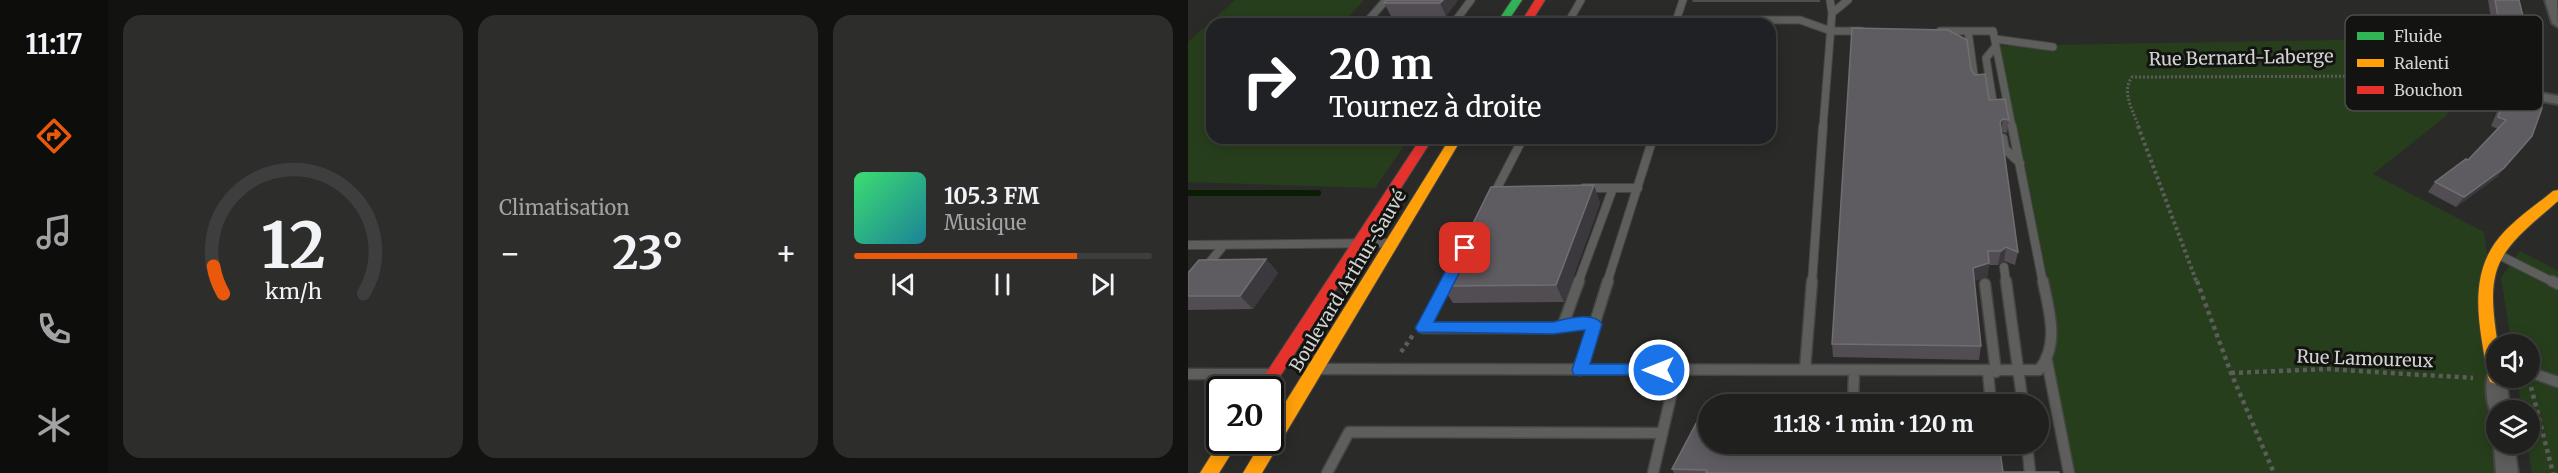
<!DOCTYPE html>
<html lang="fr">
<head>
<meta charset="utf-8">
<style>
  :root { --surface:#20201f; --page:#2d2d2c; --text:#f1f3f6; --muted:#a2a3a4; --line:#3d3e3d; --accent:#ea580c }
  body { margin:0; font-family:Merriweather,serif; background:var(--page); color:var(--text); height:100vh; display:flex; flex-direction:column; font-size:22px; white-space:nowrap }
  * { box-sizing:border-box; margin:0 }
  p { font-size:20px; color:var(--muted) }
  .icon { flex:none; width:33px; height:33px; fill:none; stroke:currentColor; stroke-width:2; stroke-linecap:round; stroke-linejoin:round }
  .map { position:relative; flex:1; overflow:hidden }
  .drawer { display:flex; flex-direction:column; gap:15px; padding:15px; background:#121211; width:1080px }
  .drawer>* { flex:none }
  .top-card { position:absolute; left:18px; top:18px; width:570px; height:126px; border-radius:18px; box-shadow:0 3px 15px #0003,0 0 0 2px var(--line); background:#202124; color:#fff; overflow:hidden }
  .controls { position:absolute; left:1298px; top:334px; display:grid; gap:12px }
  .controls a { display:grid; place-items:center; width:54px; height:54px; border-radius:50%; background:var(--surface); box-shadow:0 3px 15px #0003,0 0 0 2px var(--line); font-size:30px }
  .speed { position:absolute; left:18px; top:376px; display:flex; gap:12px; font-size:30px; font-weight:700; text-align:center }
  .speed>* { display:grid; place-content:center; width:78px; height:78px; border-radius:50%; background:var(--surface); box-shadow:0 3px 15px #0003,0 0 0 2px var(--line); line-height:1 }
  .speed .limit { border:3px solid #111; border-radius:9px; background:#fff; color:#111 }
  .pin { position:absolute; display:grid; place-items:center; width:51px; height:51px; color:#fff; margin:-26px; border-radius:12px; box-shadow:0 3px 9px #0006 }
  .me { position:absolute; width:66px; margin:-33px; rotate:270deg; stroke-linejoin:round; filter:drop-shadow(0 0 4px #0008) }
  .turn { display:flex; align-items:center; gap:21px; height:126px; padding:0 24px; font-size:27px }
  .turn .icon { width:78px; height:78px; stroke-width:2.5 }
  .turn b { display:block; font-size:42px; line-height:51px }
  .big { font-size:45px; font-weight:700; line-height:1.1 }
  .drawer .card { flex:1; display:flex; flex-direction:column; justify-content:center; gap:9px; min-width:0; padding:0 21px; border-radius:18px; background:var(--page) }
  .drawer .dial { align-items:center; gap:0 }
  .dial svg { height:156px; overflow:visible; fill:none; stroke:var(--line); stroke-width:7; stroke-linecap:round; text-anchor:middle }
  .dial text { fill:var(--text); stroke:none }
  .song { display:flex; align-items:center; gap:18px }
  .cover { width:72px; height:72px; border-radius:9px; background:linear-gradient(135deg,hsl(140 70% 55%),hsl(190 70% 35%)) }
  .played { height:6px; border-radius:3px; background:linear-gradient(90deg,var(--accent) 75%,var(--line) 75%) }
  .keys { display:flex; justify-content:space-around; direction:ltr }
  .heat { display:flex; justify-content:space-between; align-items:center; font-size:33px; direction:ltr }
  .drawer .tiles { flex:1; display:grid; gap:15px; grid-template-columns:repeat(3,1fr) }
  .trip { position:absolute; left:510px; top:394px; width:351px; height:60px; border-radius:30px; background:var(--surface); box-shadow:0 3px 15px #0003,0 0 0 2px var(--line); font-weight:700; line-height:60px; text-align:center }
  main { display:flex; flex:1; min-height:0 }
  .tabs { display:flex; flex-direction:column; width:108px; justify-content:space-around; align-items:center; background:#0d0d0c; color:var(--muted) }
  .tabs .icon { width:42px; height:42px }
  .tabs .active { color:var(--accent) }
  .tabs b { font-size:27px; color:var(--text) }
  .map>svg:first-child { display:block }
  .green { fill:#273e1c }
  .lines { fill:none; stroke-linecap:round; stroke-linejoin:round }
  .stream { stroke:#0a1c04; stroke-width:6 }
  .lane-far2-casing { stroke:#454644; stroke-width:9 }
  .lane-far1-casing { stroke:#454644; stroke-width:10 }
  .lane-casing { stroke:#454644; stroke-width:13 }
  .street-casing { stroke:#454644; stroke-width:4 }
  .fast-casing { stroke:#454644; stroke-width:2 }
  .slow-casing { stroke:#454644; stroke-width:2 }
  .jam-casing { stroke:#454644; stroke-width:2 }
  .path-far2 { stroke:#5c5d5b; stroke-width:3; stroke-dasharray:2 2; stroke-linecap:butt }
  .path-far1 { stroke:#5c5d5b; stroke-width:4; stroke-dasharray:3 3; stroke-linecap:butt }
  .path { stroke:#5c5d5b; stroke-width:4.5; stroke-dasharray:4 4; stroke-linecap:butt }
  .lane-far2 { stroke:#5e5f5d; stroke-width:7 }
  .lane-far1 { stroke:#5e5f5d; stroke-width:8 }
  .lane { stroke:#5e5f5d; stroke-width:10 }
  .street { fill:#5e5f5d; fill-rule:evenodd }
  .fast { fill:#30b455; fill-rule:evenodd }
  .slow { fill:#ff9f0a; fill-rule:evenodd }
  .jam { fill:#e5322d; fill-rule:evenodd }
  .wall { fill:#514d53 }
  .shaded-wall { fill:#3b393d }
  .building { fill:#5f5c61; stroke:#716e72; stroke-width:1.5 }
  .route { fill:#1a73e8; stroke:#114b97; stroke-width:1.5 }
  .labels { text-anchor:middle; stroke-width:6; stroke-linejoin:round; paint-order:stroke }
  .street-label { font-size:18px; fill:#d2d4d1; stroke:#131412 }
  .key { fill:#131412; stroke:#4c4e4b; stroke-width:1.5 }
  .key-label { font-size:16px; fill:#d2d4d1 }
</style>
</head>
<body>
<main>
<nav class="tabs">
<b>11:17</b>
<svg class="icon active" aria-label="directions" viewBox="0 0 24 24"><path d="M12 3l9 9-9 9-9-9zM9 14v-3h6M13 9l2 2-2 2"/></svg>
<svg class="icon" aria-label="music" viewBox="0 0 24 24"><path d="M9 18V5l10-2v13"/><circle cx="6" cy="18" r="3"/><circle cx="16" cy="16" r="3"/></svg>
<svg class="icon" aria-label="phone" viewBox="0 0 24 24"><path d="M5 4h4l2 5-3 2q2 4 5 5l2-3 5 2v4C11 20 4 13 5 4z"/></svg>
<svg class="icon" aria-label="climate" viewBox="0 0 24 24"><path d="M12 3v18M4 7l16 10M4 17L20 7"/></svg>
</nav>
<section class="drawer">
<div class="tiles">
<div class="card dial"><svg viewBox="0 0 100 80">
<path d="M14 69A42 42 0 1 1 86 69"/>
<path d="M14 69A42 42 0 0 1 9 55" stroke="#ea580c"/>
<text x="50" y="56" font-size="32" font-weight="700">12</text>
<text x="50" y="72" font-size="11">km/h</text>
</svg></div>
<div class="card"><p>Climatisation</p>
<div class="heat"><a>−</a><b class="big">23°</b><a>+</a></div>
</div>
<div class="card">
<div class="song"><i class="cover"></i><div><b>105.3 FM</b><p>Musique</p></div></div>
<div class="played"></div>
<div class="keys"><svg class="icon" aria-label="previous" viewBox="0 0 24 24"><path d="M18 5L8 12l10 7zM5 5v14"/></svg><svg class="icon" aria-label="pause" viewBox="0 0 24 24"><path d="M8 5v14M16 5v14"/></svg><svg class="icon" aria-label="next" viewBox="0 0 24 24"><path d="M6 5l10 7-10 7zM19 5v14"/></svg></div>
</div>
</div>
</section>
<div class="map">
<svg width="1370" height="473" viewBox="0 0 1370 473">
  <rect width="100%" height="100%" fill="#2a2b29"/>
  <path class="green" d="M47 0H176L154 24H24V138H72L67 144 216 146 187 188 0 182V42Z
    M1268 38 1274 81 1258 116 1185 174 1296 232 1311 345H1308V444L1329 473H885L808 46Z
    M1332 251 1370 271V473H1344L1339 444 1341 411H1334L1329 378H1341V345H1324L1313 278Z"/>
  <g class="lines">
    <path class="stream" d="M0 193H130"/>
    <g class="lane-far2-casing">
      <path id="lane-far2" d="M642 0 644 13
        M316 20H612L643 31H673
        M381 21 393 0
        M494 22 489 18 495 0
        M177 24 198 0
        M265 24 283 0
        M752 31H805L824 127
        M780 31 787 82
        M807 39 865 47
        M806 108 798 58 808 46
        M635 127 644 13 660 0"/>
    </g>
    <g class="lane-far1-casing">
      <path id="lane-far1" d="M824 126 855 283
        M815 138 817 149 832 163
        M396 188H450
        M305 196 335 138
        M0 245 200 243
        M1311 255 1367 283
        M816 267 818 283
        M17 268 35 246
        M259 283 261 279
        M390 283 425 188
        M419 283 465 138
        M624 283 635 126"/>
    </g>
    <g class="lane-casing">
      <path id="lane" d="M260 281 235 328H365L381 324H407
        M818 281 835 405
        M1364 281 1370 284
        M797 284 808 372
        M375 325 391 281
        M859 361 881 473
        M135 369 851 370C872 344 861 311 855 281
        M392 370 420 281
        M617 370 624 281
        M800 372 803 405
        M1341 372 1370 382
        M0 374H81
        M665 405 666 371
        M839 444 842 473
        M139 473 161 432 474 433
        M465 473 489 370"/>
    </g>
    <g class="street-casing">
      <path id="street" d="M1357 0H1369L1370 27 1364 23Z
        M1348 92 1370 96V104L1343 99V93Z
        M1308 370V378H1318L1322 411H1308V418C1298 412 1296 383 1301 372Z
        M1308 439V444H1326L1330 473H1308L1306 444Z"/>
    </g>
    <g class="fast-casing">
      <path id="fast" d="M324 0H334L318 24H308Z"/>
    </g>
    <g class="slow-casing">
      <path id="slow" d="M262 138H274L74 473H55L74 441H82V427Z
        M1370 190V201C1310 253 1296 262 1310 345H1308V378H1315L1314 382 1308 384 1302 382 1300 377C1293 333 1279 283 1307 243 1322 222 1346 207 1365 191Z
        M32 441H51L31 473H12Z"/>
    </g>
    <g class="jam-casing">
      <path id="jam" d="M347 0H357L342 24H332Z
        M233 138H245L82 392V390H67Z"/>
    </g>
    <path class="path-far2" d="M951 127C945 111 933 92 944 77L1234 76 1335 93"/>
    <path class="path-far1" d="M950 126 1009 283"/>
    <path class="path" d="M1009 281 1043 373 1086 473
      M213 352 225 335
      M1043 373 1140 369 1285 378
      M1343 387 1365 473"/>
    <use href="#lane-far2" class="lane-far2"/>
    <use href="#lane-far1" class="lane-far1"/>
    <use href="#lane" class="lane"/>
    <use href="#street" class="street"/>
    <use href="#fast" class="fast"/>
    <use href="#slow" class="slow"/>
    <use href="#jam" class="jam"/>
  </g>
  <path class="wall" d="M270 0 258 16H203L196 3Z
    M504 0H632V2H505Z
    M1300 0H1331L1347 66 1340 75 1311 69Z
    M783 70 801 100 821 120 819 133 813 132 830 252 827 265 816 261 810 265H801L799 277 786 281 793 346 791 360 645 357 644 344Z
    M1322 98 1336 145 1309 177 1268 207 1240 192 1247 182 1280 160 1310 129 1303 126 1309 112 1316 102 1319 103Z
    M406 185 412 203 376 302 265 303 254 286Z
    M78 259 90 273 65 309 0 310V273Z
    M484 469 815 472 871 473H486Z"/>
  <path class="shaded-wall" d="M255 0H270L258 16 252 3Z
    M815 119 813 132 812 122Z
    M1344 136 1309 177 1268 207 1276 197Z
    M406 185 412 203 376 302 368 285Z
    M818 247 816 261 810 265 813 251Z
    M78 259 90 273 65 309 52 296Z
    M801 263 799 277 783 282 785 268Z"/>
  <path class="building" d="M199 0H255L252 3H196Z
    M1307 0H1331L1347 66 1318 60Z
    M664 28 760 30 779 40 783 70 787 75 797 74 801 100 817 99 821 120 815 119 812 122 830 252 818 247 813 251H800L801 263 785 268 793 346 644 344Z
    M1322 98 1354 108 1344 136 1316 168 1276 197 1247 182 1278 159 1280 160 1318 120 1310 117 1316 102 1320 104Z
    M406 185 368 285 254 286 303 187Z
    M78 259 52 296H0V273L11 260Z
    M512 416H520V444H811L815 472H871V473H518L519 470 484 469Z"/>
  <path class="route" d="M277 243 284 248 246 322H365C378 319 406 311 414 324L402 364H471L477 366 479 370 477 375H386L384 370 397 330 365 334 230 332 227 328 230 323 272 244Z"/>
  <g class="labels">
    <g class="street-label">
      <text transform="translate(1053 58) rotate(-1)" y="6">Rue Bernard-Laberge</text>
      <text transform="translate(160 281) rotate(-59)" y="6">Boulevard Arthur-Sauvé</text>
      <text transform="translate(1177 359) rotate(2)" y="6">Rue Lamoureux</text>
    </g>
  </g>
  <rect x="1157" y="15" width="198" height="96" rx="9" class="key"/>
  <rect x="1169" y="32" width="27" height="8" fill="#30b455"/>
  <rect x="1169" y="59" width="27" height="8" fill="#ff9f0a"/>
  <rect x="1169" y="86" width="27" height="8" fill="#e5322d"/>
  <g class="key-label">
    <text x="1206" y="42">Fluide</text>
    <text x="1206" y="69">Ralenti</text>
    <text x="1206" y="96">Bouchon</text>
  </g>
</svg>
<div class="controls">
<a><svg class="icon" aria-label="sound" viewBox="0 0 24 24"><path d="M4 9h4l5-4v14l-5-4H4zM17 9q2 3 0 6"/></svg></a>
<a><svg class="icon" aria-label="layers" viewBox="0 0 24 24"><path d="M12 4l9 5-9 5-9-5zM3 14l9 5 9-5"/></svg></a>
</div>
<div class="speed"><div class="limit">20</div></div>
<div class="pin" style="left:277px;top:248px;background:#d93025"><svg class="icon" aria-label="arrive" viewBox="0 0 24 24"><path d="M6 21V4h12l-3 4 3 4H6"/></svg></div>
<svg class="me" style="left:471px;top:370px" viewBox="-20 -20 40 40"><circle r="17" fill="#1a73e8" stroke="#fff" stroke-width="3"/><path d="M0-11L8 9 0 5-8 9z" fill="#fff"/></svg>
<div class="trip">11:18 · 1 min · 120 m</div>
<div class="top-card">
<div class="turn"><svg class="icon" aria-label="right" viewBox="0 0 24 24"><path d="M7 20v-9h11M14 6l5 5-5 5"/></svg><div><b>20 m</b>Tournez à droite</div></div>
</div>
</div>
</main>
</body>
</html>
